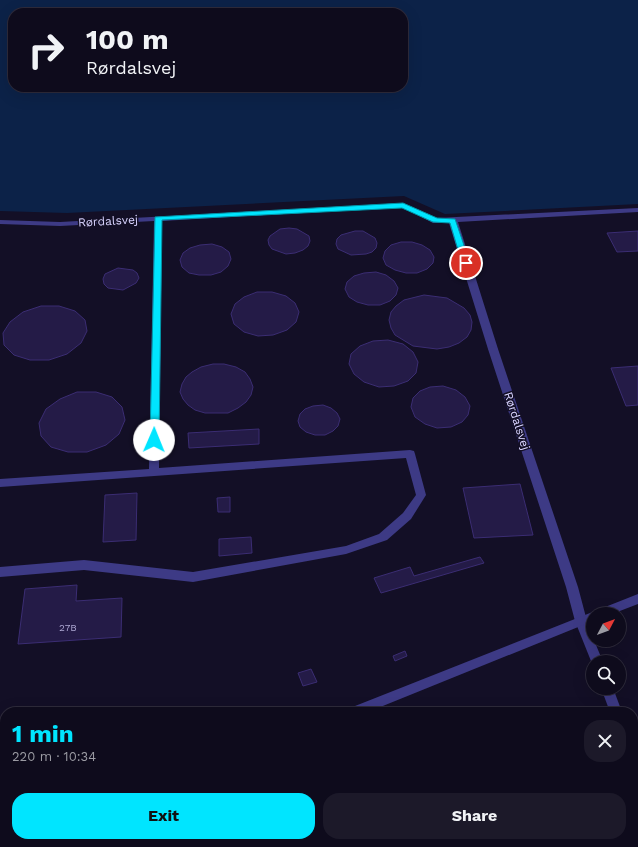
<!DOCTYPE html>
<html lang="en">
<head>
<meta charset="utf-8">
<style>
	body { margin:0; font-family:"Work Sans",sans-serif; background:#1c1929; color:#f1f3f6; height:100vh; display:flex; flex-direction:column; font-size:15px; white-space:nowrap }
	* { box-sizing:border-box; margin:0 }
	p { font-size:13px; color:#9b9ba3 }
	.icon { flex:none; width:22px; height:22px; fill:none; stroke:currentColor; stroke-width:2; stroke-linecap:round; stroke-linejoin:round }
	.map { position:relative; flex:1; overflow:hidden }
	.details { position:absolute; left:0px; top:707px; width:638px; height:140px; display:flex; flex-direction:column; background:#0e0b1c; border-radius:16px 16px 0 0; box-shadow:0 4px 16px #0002,0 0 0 1px #2e2b3b }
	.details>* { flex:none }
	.banner { position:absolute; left:8px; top:8px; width:400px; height:84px; border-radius:16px; box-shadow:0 4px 16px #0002,0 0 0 1px #2e2b3b; background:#0e0b1c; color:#f1f3f6; overflow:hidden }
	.needle { width:26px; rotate:49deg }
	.controls { position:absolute; left:586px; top:607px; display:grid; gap:8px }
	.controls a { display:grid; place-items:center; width:40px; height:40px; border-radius:50%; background:#0e0b1c; box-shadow:0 4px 16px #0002,0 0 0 1px #2e2b3b; font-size:20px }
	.pin { position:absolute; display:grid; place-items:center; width:34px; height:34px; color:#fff; margin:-17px; border:2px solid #fff; border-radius:50%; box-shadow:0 1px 4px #0007 }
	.me { position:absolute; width:44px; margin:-22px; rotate:1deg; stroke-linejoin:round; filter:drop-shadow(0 0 3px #0008) }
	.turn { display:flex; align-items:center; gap:14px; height:84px; padding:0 12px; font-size:18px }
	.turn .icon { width:52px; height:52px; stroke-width:2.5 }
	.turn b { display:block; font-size:28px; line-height:34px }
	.round { display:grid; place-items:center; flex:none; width:42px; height:42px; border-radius:16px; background:#1c1929 }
	.summary { display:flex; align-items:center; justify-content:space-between; height:68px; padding:0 12px }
	h1 { font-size:24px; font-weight:700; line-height:30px; color:#00e5ff }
	.cta { display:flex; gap:8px; margin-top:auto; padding:8px 12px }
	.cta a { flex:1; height:46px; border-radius:16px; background:#00e5ff; color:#111; font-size:16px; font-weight:700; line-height:46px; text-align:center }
	.cta a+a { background:#1c1929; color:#f1f3f6 }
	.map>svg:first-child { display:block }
	.water { fill:#0c2248; fill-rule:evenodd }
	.building { fill:#241b47; stroke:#3b2d73 }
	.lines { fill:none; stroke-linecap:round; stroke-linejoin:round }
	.service { fill:#3d3a85; fill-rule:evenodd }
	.minor { fill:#3d3a85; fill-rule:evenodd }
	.tertiary { fill:#3d3a85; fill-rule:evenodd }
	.route { fill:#00e5ff; stroke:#0095a6 }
	.labels { text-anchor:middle; stroke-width:3; stroke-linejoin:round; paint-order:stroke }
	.number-label { font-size:10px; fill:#aca6d1 }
	.street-label { font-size:12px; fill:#d9d4ff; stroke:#130f26 }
</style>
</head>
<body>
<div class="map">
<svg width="638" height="847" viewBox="0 0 638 847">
	<rect width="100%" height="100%" fill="#130f26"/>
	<!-- water -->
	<path class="water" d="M0 0H638V204L445 214 404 196 67 213 0 211ZM13 13H403V87H13Z"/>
	<!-- building -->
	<path class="building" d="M289 228 297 229 309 236 310 241 308 246 303 250 295 253 286 254 272 249 269 245 268 240 270 236 280 229Z
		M355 231H363L375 238 377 243 376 248 372 252 366 254 351 255 338 249 336 244 337 239 341 235Z
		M638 231V251L617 252 607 233Z
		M401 242H412L422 245 430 250 434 257 433 263 427 269 417 273H406L395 270 386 265 383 258 385 251 391 245Z
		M212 244 222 247 229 252 231 259 228 266 221 272 211 275H199L189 273 182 267 180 260 183 253 190 248 200 245Z
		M118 268 133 270 137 273 139 278 136 283 123 290 108 288 104 284 103 279 105 274Z
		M376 272 386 275 394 281 398 288 396 295 390 301 380 305H368L357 302 349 297 345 289 347 282 354 276 364 273Z
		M257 292H272L286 296 295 303 299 312 296 322 287 330 273 335 258 336 244 332 234 324 231 314 235 304 244 297Z
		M424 295 447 298 464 308 470 315 472 322 471 330 467 337 459 343 449 347 437 349 413 346 395 335 391 328 389 320 391 312 396 306 404 300Z
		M41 306H59L75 311 85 320 87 331 81 343 67 354 49 360H30L14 355 4 345 3 333 10 322 23 312Z
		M388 340 403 344 413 352 418 362 416 373 408 381 394 386 379 387 364 382 354 374 349 364 351 354 360 346 373 341Z
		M213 364H224L236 367 245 372 250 379 253 387 251 395 246 402 238 408 228 413H205L195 410 188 405 183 399 180 392 182 384 186 377 192 372 201 367Z
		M638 366V405L626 406 611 368Z
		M443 386 456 390 465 397 470 406 468 415 462 422 451 427 437 428 425 424 415 417 411 407 413 398 420 391 430 387Z
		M77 392H96L112 397 122 407 125 420 119 434 106 445 87 452H68L51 447 41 436 39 423 46 409 60 399Z
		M323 405 331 408 337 413 340 419 338 426 333 431 325 435H315L306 432 300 427 298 421 300 414 305 409 313 406Z
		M259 429V444L189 448 188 433Z
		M520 484 533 535 474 538 463 488Z
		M137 493 136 540 103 542 105 495Z
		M230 497V512H218L217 498Z
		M251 537 252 553 219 556V539Z
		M480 557 484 563 381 593 374 578 410 567 414 576Z
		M77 585 76 601 122 598 121 637 18 644 25 589Z
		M405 651 407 656 395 661 393 656Z
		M311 669 317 682 303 686 298 673Z"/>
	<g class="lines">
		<!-- service -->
		<path class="service" d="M403 203 437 218 638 208V212L458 222 498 349 493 352 488 349 449 223H433L402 207 162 221 159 468 410 450 414 451 415 454 426 495 411 519 387 540 346 554 193 582 84 570 0 577V567L84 560 193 572 346 546 379 534 403 513 416 495 406 458 0 487V479L149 469 154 221 60 226 0 224V220L60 222Z
			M581 616 585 617 593 640H594L603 662H593V666L575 621 577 617Z
			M601 688H613L622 712H610Z"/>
		<!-- minor -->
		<path class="minor" d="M493 346 498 349 578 587 587 621 585 625 581 626 577 625 575 621 566 587 488 349Z"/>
		<!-- tertiary -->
		<path class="tertiary" d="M638 594V604L612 614H593V621L368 712H348L350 708Z
			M5 808V820L0 821V809Z"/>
	</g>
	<!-- route -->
	<path class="route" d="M403 203 437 218 455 219 470 263 469 265 466 266 462 263 450 223 433 222 402 208 162 220 159 440 154 444 151 443 150 440 155 217Z"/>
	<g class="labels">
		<!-- number labels -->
		<g class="number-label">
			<text x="68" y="631">27B</text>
		</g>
		<!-- street labels -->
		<g class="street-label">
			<text transform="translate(108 221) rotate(-3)" y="4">Rørdalsvej</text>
			<text transform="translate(517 421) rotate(72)" y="4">Rørdalsvej</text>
		</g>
	</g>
</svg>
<div class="controls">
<a><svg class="needle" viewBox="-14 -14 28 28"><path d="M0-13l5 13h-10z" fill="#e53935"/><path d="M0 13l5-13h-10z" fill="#9b9ba3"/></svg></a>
<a><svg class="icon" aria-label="search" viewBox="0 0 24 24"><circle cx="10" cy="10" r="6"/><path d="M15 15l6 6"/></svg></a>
</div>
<div class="pin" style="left:466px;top:263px;background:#d93025"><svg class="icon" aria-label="arrive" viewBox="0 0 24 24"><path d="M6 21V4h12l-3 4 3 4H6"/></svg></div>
<svg class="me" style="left:154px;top:440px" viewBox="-20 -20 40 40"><circle r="19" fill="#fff"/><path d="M0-13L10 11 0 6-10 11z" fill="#00e5ff"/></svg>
<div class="banner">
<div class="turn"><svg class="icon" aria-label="right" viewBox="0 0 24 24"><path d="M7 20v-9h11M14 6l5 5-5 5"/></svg><div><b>100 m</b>Rørdalsvej</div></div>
</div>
<section class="details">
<div class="summary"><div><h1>1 min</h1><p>220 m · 10:34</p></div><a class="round"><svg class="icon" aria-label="close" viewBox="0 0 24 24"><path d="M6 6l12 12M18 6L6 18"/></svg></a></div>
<div class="cta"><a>Exit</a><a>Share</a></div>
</section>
</div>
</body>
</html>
